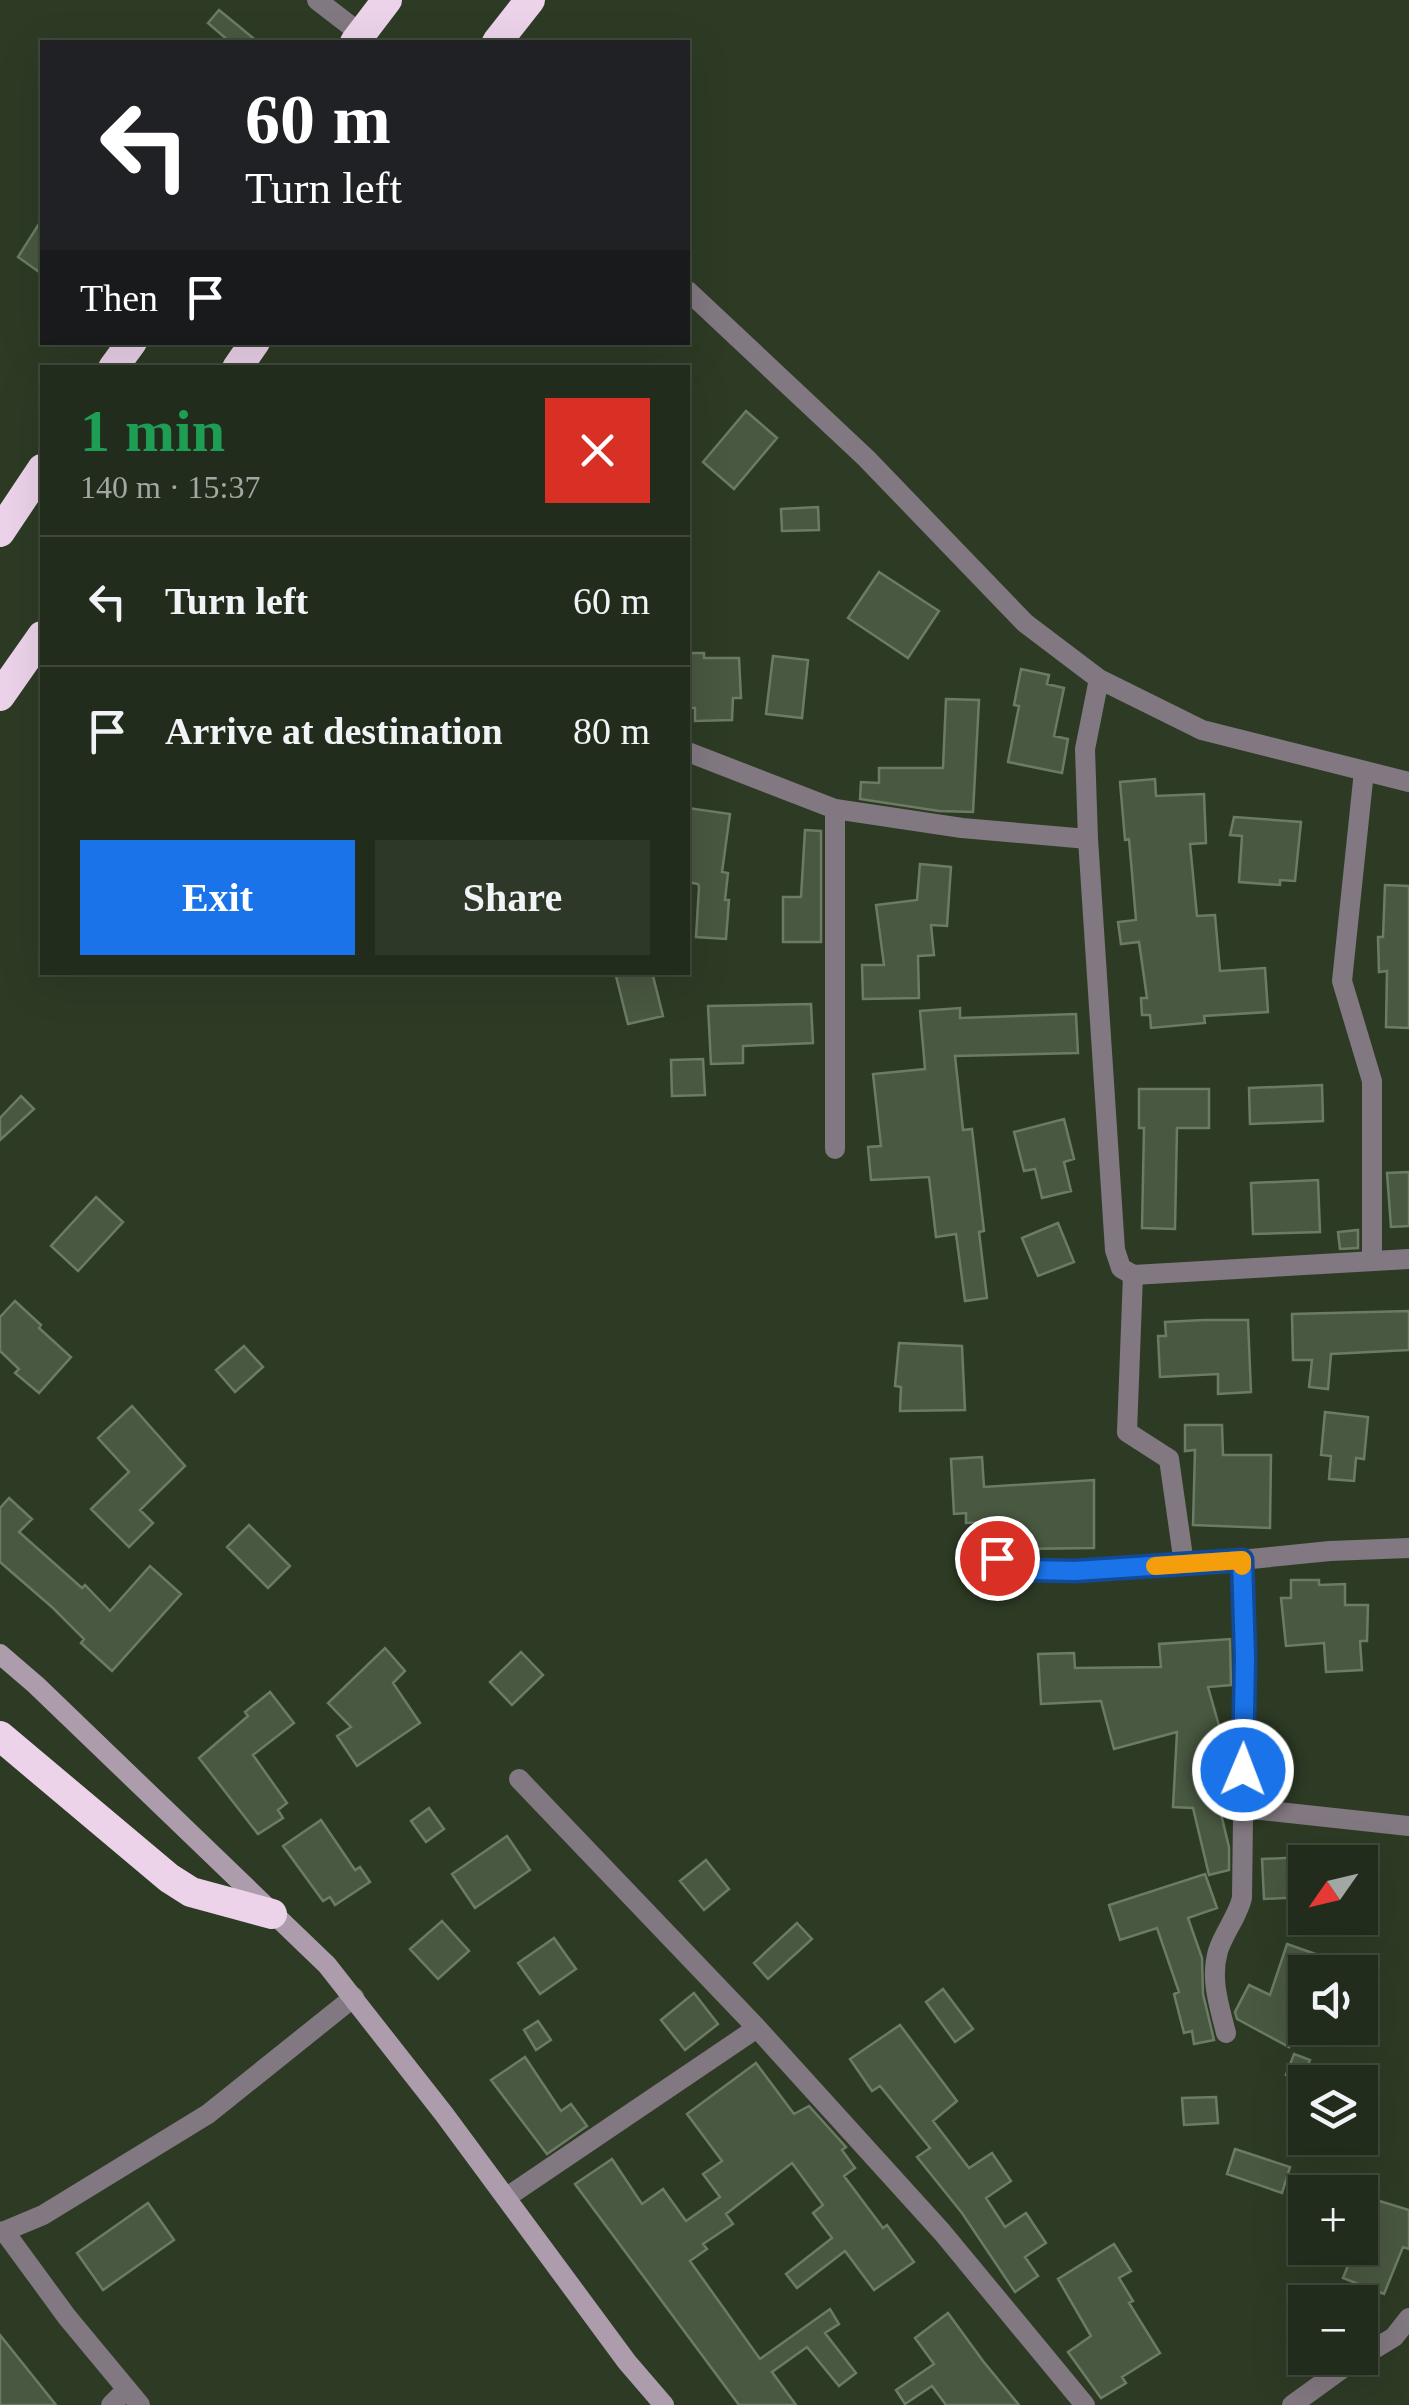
<!DOCTYPE html>
<html lang="en">
<head>
<meta charset="utf-8">
<style>
	body { margin:0; font-family:Georgia,serif; background:#2e3829; color:#f1f3f6; height:100vh; display:flex; flex-direction:column; font-size:38px; white-space:nowrap }
	* { box-sizing:border-box; margin:0 }
	p { font-size:32px; color:#a2a7a3 }
	.icon { flex:none; width:55px; height:55px; fill:none; stroke:currentColor; stroke-width:2; stroke-linecap:round; stroke-linejoin:round }
	.map { position:relative; flex:1; overflow:hidden }
	.drawer { position:absolute; left:40px; top:365px; width:650px; height:610px; display:flex; flex-direction:column; background:#222c1c; border-radius:0px; box-shadow:0 10px 40px #0002,0 0 0 2px #3f483b }
	.drawer>* { flex:none }
	.hud { position:absolute; left:40px; top:40px; width:650px; height:305px; border-radius:0px; box-shadow:0 10px 40px #0002,0 0 0 2px #3f483b; background:#202124; color:#fff; overflow:hidden }
	.needle { width:65px; rotate:236deg }
	.fabs { position:absolute; left:1288px; top:1845px; display:grid; gap:20px }
	.fabs a { display:grid; place-items:center; width:90px; height:90px; border-radius:0px; background:#222c1c; box-shadow:0 10px 40px #0002,0 0 0 2px #3f483b; font-size:50px }
	.pin { position:absolute; display:grid; place-items:center; width:85px; height:85px; color:#fff; margin:-42px; border:5px solid #fff; border-radius:50%; box-shadow:0 2px 10px #0007 }
	.me { position:absolute; width:110px; margin:-55px; rotate:1deg; stroke-linejoin:round; filter:drop-shadow(0 0 8px #0008) }
	.turn { display:flex; align-items:center; gap:35px; height:210px; padding:0 40px; font-size:45px }
	.turn .icon { width:130px; height:130px; stroke-width:2.5 }
	.turn b { display:block; font-size:70px; line-height:85px }
	.then { display:flex; align-items:center; height:95px; padding:0 40px; background:#0003; gap:20px; font-size:38px }
	.round { display:grid; place-items:center; flex:none; width:105px; height:105px; border-radius:0px; background:#2e3829 }
	.summary { display:flex; align-items:center; justify-content:space-between; height:170px; padding:0 40px }
	h1 { font-size:60px; font-weight:800; line-height:75px; color:#1e9e55 }
	.button { display:flex; gap:20px; margin-top:auto; padding:20px 40px }
	.button a { flex:1; height:115px; border-radius:0px; background:#1a73e8; color:#fff; font-size:40px; font-weight:800; line-height:115px; text-align:center }
	.button a+a { background:#2e3829; color:#f1f3f6 }
	ul { padding:0; list-style:none }
	li { display:flex; align-items:center; gap:30px; height:130px; padding:0 40px; border-top:2px solid #3f483b }
	li div { flex:1 }
	li b { display:block; font-size:38px }
	li em { font-style:normal }
	.map>svg:first-child { display:block }
	.building { fill:#495841; stroke:#6c7c64; stroke-width:2.5 }
	.lines { fill:none; stroke-linecap:round; stroke-linejoin:round }
	.street { stroke:#827881; stroke-width:20 }
	.secondary { stroke:#ad9dac; stroke-width:20 }
	.highway { stroke:#ecd3ea; stroke-width:30 }
	.route-casing { stroke:#114b97; stroke-width:25 }
	.route { stroke:#1a73e8; stroke-width:18 }
	.slow { stroke:#f59e0b; stroke-width:18 }
</style>
</head>
<body>
<div class="map">
<svg width="1409" height="2405" viewBox="0 0 1409 2405">
	<rect width="100%" height="100%" fill="#2d3b25"/>
	<!-- building -->
	<path class="building" d="M219 10 258 42H230L208 23Z
		M42 219V274L18 257Z
		M746 411 777 438 734 489 703 462Z
		M818 507 819 530 782 531 781 509Z
		M879 572 939 611 908 658 848 618Z
		M688 653H704V658H739L741 698H733L732 720 695 721V708H688Z
		M773 656 808 660 802 718 766 714Z
		M1021 669 1049 675 1047 684 1064 688 1054 736 1068 739 1062 773 1008 762 1019 706 1014 705Z
		M946 699 979 700 973 812 939 811 860 799 861 782 879 783V768H943Z
		M1155 779 1156 796 1204 794 1206 843 1190 844 1197 916 1215 915 1220 971 1265 968 1268 1012 1204 1016 1205 1023 1151 1028 1150 1015H1142L1141 998H1147L1139 942 1121 944 1118 922 1136 920 1129 839 1125 840 1120 782Z
		M688 808 730 814 722 872 728 873 725 900H729L726 939 696 937 699 887 698 884 688 882Z
		M1234 817 1301 822 1295 881 1280 880V885L1239 882 1242 836 1230 835Z
		M805 830 821 831V942H783V897H801Z
		M920 864 951 867 947 926 931 925 934 955 918 956 919 998 863 999 862 965H884L876 905 917 900Z
		M1385 885 1409 886V1028L1386 1027 1387 971 1379 972 1378 937H1383Z
		M615 972H652L663 1016 628 1024Z
		M811 1004 813 1043 743 1046V1063L711 1064 708 1006Z
		M960 1008V1018L1076 1014 1078 1053 955 1056 963 1130 972 1129 984 1231 979 1232 987 1298 965 1301 956 1234 936 1237 929 1177 871 1180 868 1147 881 1146 873 1074 925 1069 920 1011Z
		M703 1059 705 1095 672 1096 671 1060Z
		M1322 1085 1323 1121 1250 1124 1249 1088Z
		M1139 1089H1209V1128H1177L1175 1229 1142 1228 1144 1128H1139Z
		M21 1096 34 1109 0 1140V1118Z
		M1064 1119 1074 1159 1064 1162 1071 1191 1042 1198 1035 1169 1024 1171 1014 1132Z
		M1409 1172V1226L1391 1227 1387 1173Z
		M1318 1180 1320 1232 1253 1234 1251 1183Z
		M96 1197 123 1222 78 1271 51 1246Z
		M1058 1223 1074 1262 1038 1276 1022 1238Z
		M1358 1230V1248L1340 1249 1338 1232Z
		M15 1301 41 1325 39 1328 71 1357 39 1393 15 1373 19 1369 0 1351V1317Z
		M1409 1311V1350L1331 1354 1328 1389 1309 1387 1312 1360H1293L1292 1314Z
		M1204 1320H1248L1251 1392 1218 1394V1374L1160 1377 1158 1336H1166L1165 1322Z
		M899 1343 962 1346 965 1410 900 1411 901 1387 895 1386Z
		M244 1346 263 1367 235 1392 216 1370Z
		M132 1406 185 1466 140 1510 153 1523 129 1547 91 1509 129 1472 98 1438Z
		M1325 1412 1368 1417 1364 1459 1356 1458 1354 1481 1329 1479 1331 1456 1321 1455Z
		M1185 1425H1222L1223 1455H1271L1270 1528 1193 1525 1195 1450 1185 1451Z
		M982 1457 984 1487 1094 1480V1548L1013 1549 1010 1521 966 1523V1513L954 1514 951 1459Z
		M9 1498 32 1519 19 1532 82 1588 85 1585 110 1611 150 1566 181 1594 112 1671 81 1643 84 1639 53 1608 0 1562V1508Z
		M249 1525 290 1566 268 1588 227 1547Z
		M1291 1580H1319V1585L1345 1584V1605H1368L1367 1641H1360L1362 1670 1326 1672 1324 1643 1286 1646 1281 1598H1291Z
		M1230 1639 1231 1685 1208 1687 1222 1736H1225L1221 1814 1229 1847V1870L1209 1875 1193 1808 1173 1807 1177 1732 1114 1749 1101 1701 1041 1704 1038 1654 1074 1653 1075 1668 1161 1667 1159 1644Z
		M385 1648 405 1671 393 1683 420 1723 357 1766 337 1736 351 1727 328 1703Z
		M521 1652 543 1675 512 1705 490 1682Z
		M270 1692 294 1723 253 1755 287 1803 278 1810 283 1818 258 1834 199 1758 248 1716 245 1712Z
		M429 1808 444 1829 426 1842 411 1821Z
		M321 1820 355 1870 360 1867 370 1882 335 1905 330 1897 323 1901 283 1846Z
		M507 1836 530 1870 475 1908 452 1874Z
		M1305 1857V1897L1264 1899 1262 1859Z
		M706 1860 729 1889 704 1910 680 1881Z
		M1205 1874 1217 1908 1188 1918 1202 1958 1203 1994 1214 2040 1194 2044 1192 2031 1184 2033 1174 1994 1179 1992 1157 1928 1120 1940 1109 1905Z
		M442 1921 469 1951 438 1979 410 1949Z
		M797 1923 812 1939 768 1979 754 1963Z
		M554 1938 576 1969 540 1994 518 1963Z
		M1287 1944 1361 1970 1305 1972V2017L1289 2047 1237 2019 1235 2012 1249 1985 1270 1995Z
		M943 1989 973 2029 955 2042 926 2002Z
		M694 1993 718 2024 685 2050 661 2020Z
		M538 2021 551 2040 536 2050 524 2030Z
		M900 2025 957 2101 933 2121 969 2168 992 2153 1011 2181 986 2198 1005 2227 1026 2213 1046 2243 1025 2257 1038 2276 1015 2292 962 2213 917 2157 930 2148 880 2086 872 2091 850 2059Z
		M1294 2054 1310 2060 1302 2081 1286 2075Z
		M525 2057 561 2111 571 2104 587 2126 547 2154 491 2080Z
		M756 2063 794 2114 809 2106 846 2147 842 2150 855 2168 844 2176 883 2228 887 2225 914 2262 874 2290 845 2251 797 2288 786 2274 832 2238 813 2213 823 2205 792 2163 726 2214 733 2224 703 2244 707 2249 690 2261 760 2359 830 2309 839 2324 825 2333 856 2373 839 2386 807 2347 772 2372 796 2405H739L575 2184 612 2159 642 2204 663 2189 686 2221 720 2197 703 2174 722 2161 687 2114Z
		M1216 2097 1218 2123 1184 2125 1182 2098Z
		M1235 2149 1290 2167 1282 2193 1227 2174Z
		M1360 2195 1409 2210V2249L1403 2247 1384 2294 1343 2278 1355 2248H1360Z
		M148 2203 174 2240 103 2290 77 2253Z
		M1114 2244 1131 2271 1119 2278 1133 2301 1129 2303 1160 2353 1122 2377 1126 2383 1101 2398 1068 2352 1091 2336 1058 2279Z
		M948 2313 983 2361 1019 2405H946L932 2386 905 2404 896 2390 934 2364 915 2338Z
		M0 2335 56 2405H0Z"/>
	<g class="lines">
		<!-- street -->
		<path class="street" d="M317 0 361 34
			M688 291 866 458 1025 623 1099 679 1202 730 1409 782
			M1099 679 1085 749 1088 839 1115 1250 1121 1268 1133 1275 1409 1259
			M688 752 835 809 962 828 1088 839
			M1364 771 1342 981 1372 1081V1260
			M835 1149V809
			M1133 1275 1127 1432 1169 1459 1184 1564
			M997 1558 1032 1570 1075 1571 1241 1560 1330 1551 1409 1548
			M519 1779 757 2028 942 2232 1085 2405
			M1242 1808 1409 1826
			M1226 2033C1219 2005 1210 1979 1218 1951 1224 1932 1237 1918 1242 1898L1245 1657 1241 1560
			M507 2197 757 2028
			M4 2231 67 2317 140 2405
			M0 2233 43 2215 208 2114 354 1997
			M111 2405 127 2389
			M1292 2405 1346 2366 1394 2337 1409 2318"/>
		<!-- secondary -->
		<path class="secondary" d="M0 1654 36 1685 327 1965 444 2114 627 2362 664 2405"/>
		<!-- highway -->
		<path class="highway" d="M355 42 387 0
			M497 42 530 0
			M113 368 132 342
			M237 368 255 342
			M0 532 42 469
			M0 696 42 636
			M0 1736 169 1878 191 1892 272 1914"/>
	</g>
	<g class="lines">
		<!-- route casing -->
		<g class="route-casing">
			<path id="route" d="M997 1558 1032 1570 1075 1571 1242 1560 1245 1657 1243 1770"/>
		</g>
		<!-- route -->
		<use href="#route" class="route"/>
		<!-- slow -->
		<path class="slow" d="M1155 1566 1242 1560V1566"/>
	</g>
</svg>
<div class="fabs">
<a><svg class="needle" viewBox="-14 -14 28 28"><path d="M0-13l5 13h-10z" fill="#e53935"/><path d="M0 13l5-13h-10z" fill="#a2a7a3"/></svg></a>
<a><svg class="icon" aria-label="sound" viewBox="0 0 24 24"><path d="M4 9h4l5-4v14l-5-4H4zM17 9q2 3 0 6"/></svg></a>
<a><svg class="icon" aria-label="layers" viewBox="0 0 24 24"><path d="M12 4l9 5-9 5-9-5zM3 14l9 5 9-5"/></svg></a>
<a>+</a>
<a>−</a>
</div>
<div class="pin" style="left:997px;top:1558px;background:#d93025"><svg class="icon" aria-label="arrive" viewBox="0 0 24 24"><path d="M6 21V4h12l-3 4 3 4H6"/></svg></div>
<svg class="me" style="left:1243px;top:1770px" viewBox="-20 -20 40 40"><circle r="17" fill="#1a73e8" stroke="#fff" stroke-width="3"/><path d="M0-11L8 9 0 5-8 9z" fill="#fff"/></svg>
<div class="hud">
<div class="turn"><svg class="icon" aria-label="left" viewBox="0 0 24 24"><path d="M17 20v-9H6M10 6l-5 5 5 5"/></svg><div><b>60 m</b>Turn left</div></div>
<div class="then">Then<svg class="icon" aria-label="arrive" viewBox="0 0 24 24"><path d="M6 21V4h12l-3 4 3 4H6"/></svg></div>
</div>
<section class="drawer">
<div class="summary"><div><h1>1 min</h1><p>140 m · 15:37</p></div><a class="round" style="background:#d93025;color:#fff"><svg class="icon" aria-label="close" viewBox="0 0 24 24"><path d="M6 6l12 12M18 6L6 18"/></svg></a></div>
<ul>
<li><svg class="icon" aria-label="left" viewBox="0 0 24 24"><path d="M17 20v-9H6M10 6l-5 5 5 5"/></svg><div><b>Turn left</b></div><em>60 m</em></li>
<li><svg class="icon" aria-label="arrive" viewBox="0 0 24 24"><path d="M6 21V4h12l-3 4 3 4H6"/></svg><div><b>Arrive at destination</b></div><em>80 m</em></li>
</ul>
<div class="button"><a>Exit</a><a>Share</a></div>
</section>
</div>
</body>
</html>
